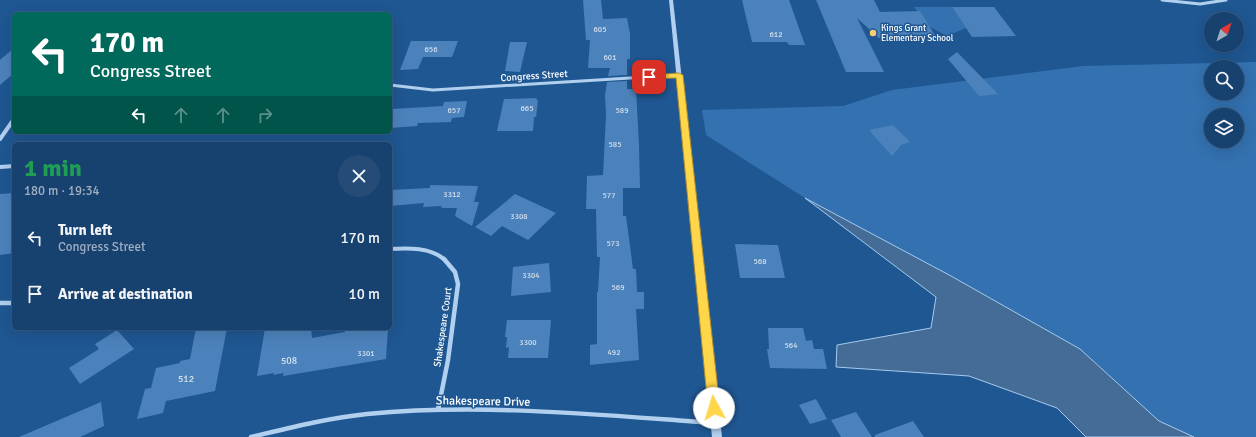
<!DOCTYPE html>
<html lang="en">
<head>
<meta charset="utf-8">
<style>
	body { margin:0; font-family:Signika,sans-serif; background:#244c76; color:#f1f3f6; height:100vh; display:flex; flex-direction:column; font-size:15px; white-space:nowrap }
	* { box-sizing:border-box; margin:0 }
	p { font-size:13px; color:#9eafc2 }
	.icon { flex:none; width:22px; height:22px; fill:none; stroke:currentColor; stroke-width:2; stroke-linecap:round; stroke-linejoin:round }
	.map { position:relative; flex:1; overflow:hidden }
	.drawer { position:absolute; left:12px; top:142px; width:380px; height:188px; display:flex; flex-direction:column; background:#17416e; border-radius:6px; box-shadow:0 4px 16px #0002,0 0 0 1px #365a81 }
	.drawer>* { flex:none }
	.banner { position:absolute; left:12px; top:12px; width:380px; height:122px; border-radius:6px; box-shadow:0 4px 16px #0002,0 0 0 1px #365a81; background:#00695c; color:#fff; overflow:hidden }
	.needle { width:26px; rotate:39deg }
	.fabs { position:absolute; left:1204px; top:12px; display:grid; gap:8px }
	.fabs a { display:grid; place-items:center; width:40px; height:40px; border-radius:50%; background:#17416e; box-shadow:0 4px 16px #0002,0 0 0 1px #365a81; font-size:20px }
	.pin { position:absolute; display:grid; place-items:center; width:34px; height:34px; color:#fff; margin:-17px; border-radius:8px; box-shadow:0 2px 6px #0006 }
	.me { position:absolute; width:44px; margin:-22px; rotate:354deg; stroke-linejoin:round; filter:drop-shadow(0 0 3px #0008) }
	.turn { display:flex; align-items:center; gap:14px; height:84px; padding:0 12px; font-size:18px }
	.turn .icon { width:52px; height:52px; stroke-width:2.5 }
	.turn b { display:block; font-size:28px; line-height:34px }
	.lanes { display:flex; align-items:center; height:38px; padding:0 12px; background:#0003; justify-content:center; gap:20px; direction:ltr }
	.lanes .off { opacity:.35 }
	.round { display:grid; place-items:center; flex:none; width:42px; height:42px; border-radius:21px; background:#244c76 }
	.head { display:flex; align-items:center; justify-content:space-between; height:68px; padding:0 12px }
	h1 { font-size:24px; font-weight:700; line-height:30px; color:#1e9e55 }
	ul { padding:0; list-style:none }
	li { display:flex; align-items:center; gap:12px; height:56px; padding:0 12px }
	li div { flex:1 }
	li b { display:block; font-size:15px }
	li em { font-style:normal }
	.map>svg:first-child { display:block }
	.green { fill:#3371b0; fill-rule:evenodd }
	.water { fill:#456c96; stroke:#a5cbef }
	.building { fill:#4c82bb }
	.lines { fill:none; stroke-linecap:round; stroke-linejoin:round }
	.minor-far2 { stroke:#b1cfee; stroke-width:3 }
	.minor-far1 { stroke:#b1cfee; stroke-width:4 }
	.minor { stroke:#b1cfee; stroke-width:4.5 }
	.tertiary { fill:#b1cfee; fill-rule:evenodd }
	.route { fill:#ffd54a; stroke:#a68a30 }
	.poi-dot { fill:#fbcd71; stroke:#1f5792; stroke-width:1.5 }
	.labels { text-anchor:middle; stroke-width:3; stroke-linejoin:round; paint-order:stroke }
	.number-label { font-size:8px; fill:#d2e0ee }
	.far-poi-label { font-size:9px; fill:#fff; stroke:#1f5792; text-anchor:start }
	.street-label { font-size:10px; fill:#fff; stroke:#1f5792 }
	.near-number-label { font-size:10px; fill:#d2e0ee }
	.near-street-label { font-size:12px; fill:#fff; stroke:#1f5792 }
</style>
</head>
<body>
<div class="map">
<svg width="1256" height="437" viewBox="0 0 1256 437">
	<rect width="100%" height="100%" fill="#1f5792"/>
	<!-- green -->
	<path class="green" d="M914 7H952L966 28 947 36 930 27Z
		M1256 62V437H1194L1159 421 1080 349 951 276 805 198 706 135 702 110 843 106 892 90 1083 66ZM1211 67H1237V93H1211ZM1211 115H1237V141H1211Z"/>
	<!-- water -->
	<path class="water" d="M805 198 951 276 1080 349 1159 421 1194 437H1086L1057 408 969 376 836 367 837 345 931 328 936 297Z"/>
	<!-- building -->
	<path class="building" d="M583 0H601L603 19 627 18 630 34V59H627V75L608 76 610 68H588L590 40H586Z
		M742 0H789L805 45H789L787 42H752Z
		M816 0H874L880 12 920 11 936 37 879 38 857 18 884 72H846Z
		M952 7H994L1016 36 972 37Z
		M411 41H458L452 57H423L418 69 400 70Z
		M510 42H527L520 72 505 71Z
		M14 48V73L0 85V60Z
		M957 52 998 94 979 96 948 59Z
		M627 81V89H636L639 145 640 188H623V216H626L633 269H636L637 292H644V309H636L639 360 590 365V345L597 344V292H598L600 257H597L596 209H586L587 176 603 175 606 115 605 95 607 82Z
		M537 98 536 100H538L536 117H534L533 131H497L504 99Z
		M467 101 464 117 452 118 451 122 418 123 417 126 390 128V117L392 109 443 106 444 102Z
		M893 125 910 142 901 145 892 156 869 130Z
		M430 185 478 186 474 202H479L472 226 455 216 457 208H441L442 206 423 207 424 203 390 206V190L430 188Z
		M14 193V253L0 255V194Z
		M515 194 556 213 528 240 502 226 491 236 475 227Z
		M735 244 778 245 785 278H740Z
		M549 263 551 292 511 296 513 267Z
		M507 320H551L548 358H508L509 347 506 348 507 337H505Z
		M196 328H227L215 391 166 401 163 413 137 419 145 389 151 388 156 368 180 363V361L190 359Z
		M265 328H311L312 338 345 332V328H388L386 359 283 376 284 373 273 375 274 373 257 376Z
		M768 328H803L806 341 812 340 814 349H823L827 369 770 368 767 349H769Z
		M117 330 134 349 80 384 69 368 99 349 95 344Z
		M816 399 827 419 810 424 799 405Z
		M101 402 104 426 80 437H19Z
		M856 412 872 437H841L831 420Z
		M913 421 924 437H875V435Z"/>
	<g class="lines">
		<!-- minor-far2 -->
		<path class="minor-far2" d="M1162 0 1200 4 1226 0
			M390 85 433 90 679 75"/>
		<!-- minor-far1 -->
		<path class="minor-far1" d="M0 139 14 119
			M0 167 14 166
			M390 249C408 248 431 247 445 260"/>
		<!-- minor -->
		<path class="minor" d="M0 303H14
			M438 410 448 360 458 284 455 272 444 259
			M251 437C289 428 328 418 367 414 483 403 599 415 715 423"/>
		<!-- tertiary -->
		<path class="tertiary" d="M669 0H673L722 437H712Z"/>
	</g>
	<!-- route -->
	<path class="route" d="M679 73 683 75 720 408 718 411 714 413 710 411 708 408 676 78 649 79 645 77 649 75Z"/>
	<!-- markers -->
	<circle class="poi-dot" cx="873" cy="33" r="4"/>
	<g class="labels">
		<!-- number labels -->
		<g class="number-label">
			<text x="600" y="32">605</text>
			<text x="776" y="37">612</text>
			<text x="431" y="52">656</text>
			<text x="610" y="60">601</text>
			<text x="527" y="111">665</text>
			<text x="454" y="113">657</text>
			<text x="622" y="113">589</text>
			<text x="615" y="147">585</text>
			<text x="452" y="197">3312</text>
			<text x="609" y="198">577</text>
			<text x="519" y="219">3308</text>
			<text x="613" y="246">573</text>
			<text x="760" y="264">568</text>
			<text x="531" y="278">3304</text>
			<text x="618" y="290">569</text>
			<text x="528" y="345">3300</text>
			<text x="791" y="348">564</text>
			<text x="614" y="355">492</text>
			<text x="366" y="356">3301</text>
		</g>
		<!-- far-poi labels -->
		<g class="far-poi-label">
			<text x="881" y="31">Kings Grant<tspan x="881" dy="10">Elementary School</tspan></text>
		</g>
		<!-- street labels -->
		<g class="street-label">
			<text transform="translate(534 75) rotate(-4)" y="4">Congress Street</text>
			<text transform="translate(442 327) rotate(-82)" y="4">Shakespeare Court</text>
		</g>
		<!-- near-number labels -->
		<g class="near-number-label">
			<text x="289" y="364">508</text>
			<text x="186" y="382">512</text>
		</g>
		<!-- near-street labels -->
		<g class="near-street-label">
			<text transform="translate(483 401) rotate(1)" y="4">Shakespeare Drive</text>
		</g>
	</g>
</svg>
<div class="fabs">
<a><svg class="needle" viewBox="-14 -14 28 28"><path d="M0-13l5 13h-10z" fill="#e53935"/><path d="M0 13l5-13h-10z" fill="#9eafc2"/></svg></a>
<a><svg class="icon" aria-label="search" viewBox="0 0 24 24"><circle cx="10" cy="10" r="6"/><path d="M15 15l6 6"/></svg></a>
<a><svg class="icon" aria-label="layers" viewBox="0 0 24 24"><path d="M12 4l9 5-9 5-9-5zM3 14l9 5 9-5"/></svg></a>
</div>
<div class="pin" style="left:649px;top:77px;background:#d93025"><svg class="icon" aria-label="arrive" viewBox="0 0 24 24"><path d="M6 21V4h12l-3 4 3 4H6"/></svg></div>
<svg class="me" style="left:714px;top:408px" viewBox="-20 -20 40 40"><circle r="19" fill="#fff"/><path d="M0-13L10 11 0 6-10 11z" fill="#ffd54a"/></svg>
<div class="banner">
<div class="turn"><svg class="icon" aria-label="left" viewBox="0 0 24 24"><path d="M17 20v-9H6M10 6l-5 5 5 5"/></svg><div><b>170 m</b>Congress Street</div></div>
<div class="lanes"><svg class="icon" aria-label="left" viewBox="0 0 24 24"><path d="M17 20v-9H6M10 6l-5 5 5 5"/></svg><svg class="icon off" aria-label="ahead" viewBox="0 0 24 24"><path d="M12 20V5M6 11l6-6 6 6"/></svg><svg class="icon off" aria-label="ahead" viewBox="0 0 24 24"><path d="M12 20V5M6 11l6-6 6 6"/></svg><svg class="icon off" aria-label="right" viewBox="0 0 24 24"><path d="M7 20v-9h11M14 6l5 5-5 5"/></svg></div>
</div>
<section class="drawer">
<div class="head"><div><h1>1 min</h1><p>180 m · 19:34</p></div><a class="round"><svg class="icon" aria-label="close" viewBox="0 0 24 24"><path d="M6 6l12 12M18 6L6 18"/></svg></a></div>
<ul>
<li><svg class="icon" aria-label="left" viewBox="0 0 24 24"><path d="M17 20v-9H6M10 6l-5 5 5 5"/></svg><div><b>Turn left</b><p>Congress Street</p></div><em>170 m</em></li>
<li><svg class="icon" aria-label="arrive" viewBox="0 0 24 24"><path d="M6 21V4h12l-3 4 3 4H6"/></svg><div><b>Arrive at destination</b></div><em>10 m</em></li>
</ul>
</section>
</div>
</body>
</html>
